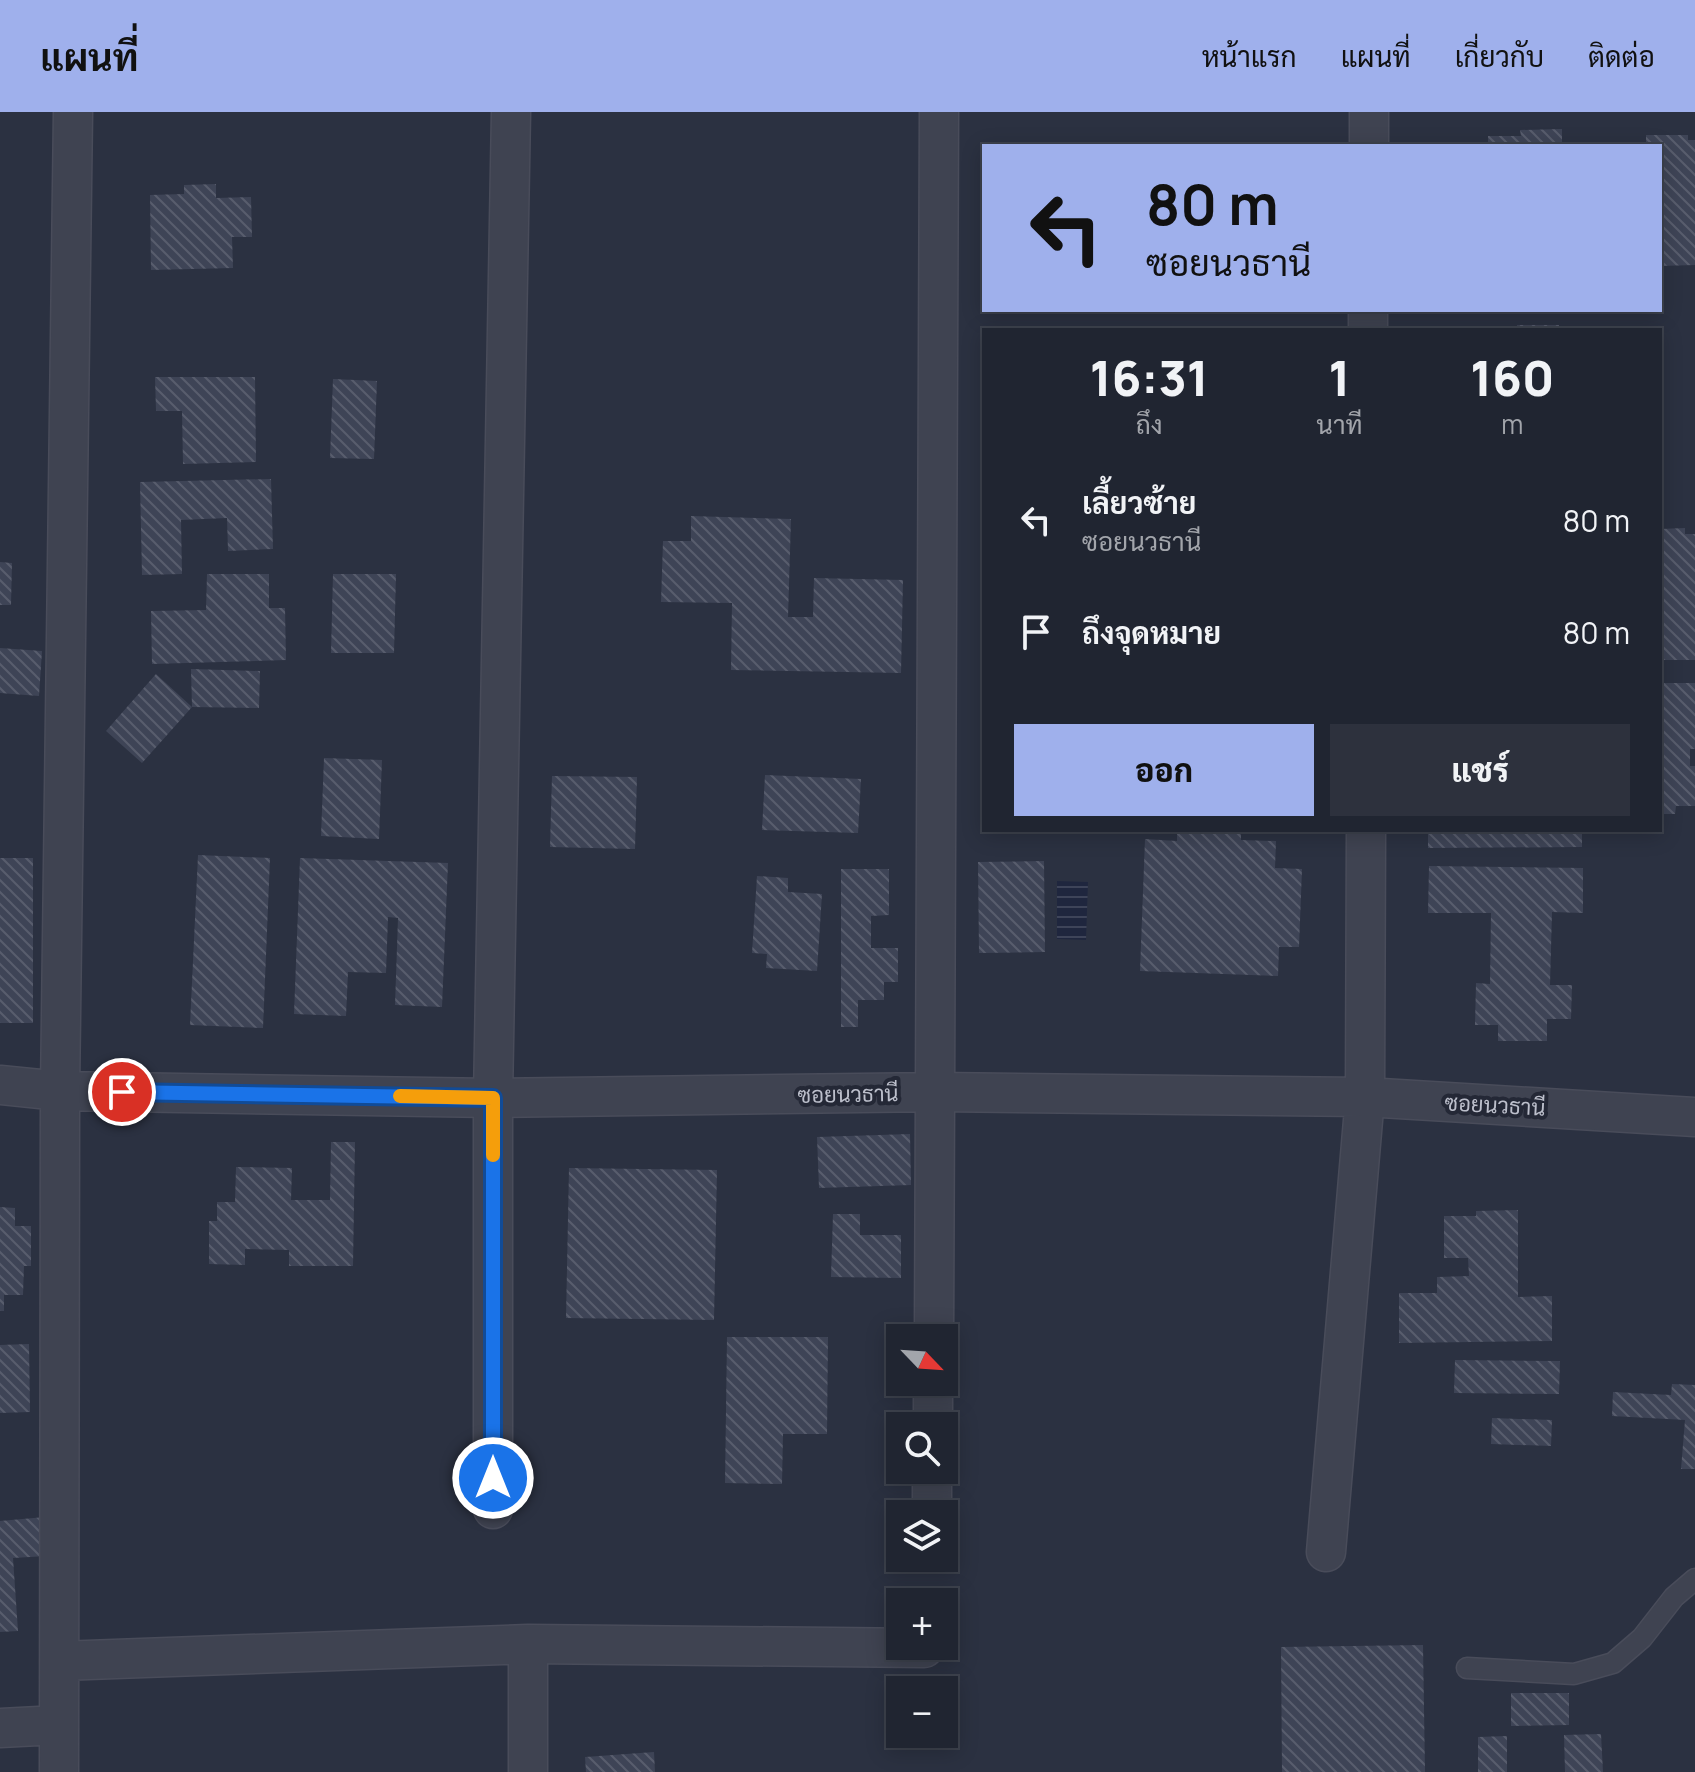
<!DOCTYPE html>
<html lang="th">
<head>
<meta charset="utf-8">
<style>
	body { margin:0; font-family:Manrope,Sarabun,sans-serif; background:#2d313d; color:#f1f3f6; height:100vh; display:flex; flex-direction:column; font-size:30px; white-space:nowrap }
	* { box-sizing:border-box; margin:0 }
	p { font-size:26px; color:#a2a5ab }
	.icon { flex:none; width:44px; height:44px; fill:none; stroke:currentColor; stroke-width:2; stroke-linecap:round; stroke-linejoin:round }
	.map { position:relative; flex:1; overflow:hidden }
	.details { position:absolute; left:982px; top:216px; width:680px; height:504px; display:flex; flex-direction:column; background:#202531; border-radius:0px; box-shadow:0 4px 20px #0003,0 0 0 2px #3d424d }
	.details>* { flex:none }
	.top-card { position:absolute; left:982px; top:32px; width:680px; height:168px; border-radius:0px; box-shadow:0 4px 20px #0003,0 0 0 2px #3d424d; background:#9fb0ec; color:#111; overflow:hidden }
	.needle { width:52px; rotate:115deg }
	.fabs { position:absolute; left:886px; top:1212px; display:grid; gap:16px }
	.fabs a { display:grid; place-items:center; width:72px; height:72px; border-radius:0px; background:#202531; box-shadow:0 4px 20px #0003,0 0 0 2px #3d424d; font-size:40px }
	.pin { position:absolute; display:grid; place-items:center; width:68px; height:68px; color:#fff; margin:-34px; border:4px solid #fff; border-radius:50%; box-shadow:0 2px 8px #0007 }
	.me { position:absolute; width:88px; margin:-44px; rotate:0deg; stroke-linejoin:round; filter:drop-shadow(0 0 6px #0008) }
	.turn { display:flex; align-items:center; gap:28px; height:168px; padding:0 32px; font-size:36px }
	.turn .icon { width:104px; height:104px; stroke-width:2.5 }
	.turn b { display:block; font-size:56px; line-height:68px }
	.eta { display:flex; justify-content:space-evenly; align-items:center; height:136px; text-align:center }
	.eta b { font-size:48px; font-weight:800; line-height:56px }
	.action { display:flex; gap:16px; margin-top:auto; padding:16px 32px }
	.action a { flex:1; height:92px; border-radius:0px; background:#9fb0ec; color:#111; font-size:32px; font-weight:800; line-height:92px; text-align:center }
	.action a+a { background:#2d313d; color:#f1f3f6 }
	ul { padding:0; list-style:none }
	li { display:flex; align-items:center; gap:24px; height:112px; padding:0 32px }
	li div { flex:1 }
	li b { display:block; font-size:30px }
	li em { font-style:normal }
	header { display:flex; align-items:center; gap:48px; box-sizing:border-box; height:112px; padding:0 40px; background:#9fb0ec; color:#111 }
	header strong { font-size:38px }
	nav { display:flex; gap:44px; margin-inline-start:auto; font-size:28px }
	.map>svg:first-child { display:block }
	.water { fill:url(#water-rules) }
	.building { fill:url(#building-back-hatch) }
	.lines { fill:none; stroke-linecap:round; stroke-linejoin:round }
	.lane-casing { stroke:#494c5a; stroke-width:23 }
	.street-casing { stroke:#494c5a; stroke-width:41 }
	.lane { stroke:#3f4351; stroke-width:20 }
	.street { stroke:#3f4351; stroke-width:38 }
	.route-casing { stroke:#114b97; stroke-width:20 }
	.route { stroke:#1a73e8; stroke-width:14 }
	.slow { stroke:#f59e0b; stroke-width:14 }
	.labels { text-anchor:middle; stroke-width:8; stroke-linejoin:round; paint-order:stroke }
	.street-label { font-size:22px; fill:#bcbfcb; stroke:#242836 }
</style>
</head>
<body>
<header>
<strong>แผนที่</strong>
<nav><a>หน้าแรก</a><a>แผนที่</a><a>เกี่ยวกับ</a><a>ติดต่อ</a></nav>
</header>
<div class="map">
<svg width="1695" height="1660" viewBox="0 0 1695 1660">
	<defs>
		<pattern id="water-rules" width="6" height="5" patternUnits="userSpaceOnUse" patternTransform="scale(2)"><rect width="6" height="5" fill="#1f263e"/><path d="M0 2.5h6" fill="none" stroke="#3e4459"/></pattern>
		<pattern id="building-back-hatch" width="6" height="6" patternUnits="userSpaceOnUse" patternTransform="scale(2)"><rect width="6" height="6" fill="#3e4456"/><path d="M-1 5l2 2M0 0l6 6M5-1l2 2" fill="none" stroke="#585d6d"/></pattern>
	</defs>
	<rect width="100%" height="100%" fill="#2b3141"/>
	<!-- water -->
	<path class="water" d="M1057 769 1088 770 1086 828 1057 827Z"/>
	<!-- building -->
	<path class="building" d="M1562 17V34H1488V24H1521L1520 18Z
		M1646 23H1688V28H1695V153L1660 154V34H1646Z
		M216 72V86L251 85 252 125H232L233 156 151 158 150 83 184 82V73Z
		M1517 213H1559V218H1517Z
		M155 265H255L256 350 183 352 182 299H156Z
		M333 267 377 269 374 347 330 346Z
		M271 367 273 437 228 439 227 406 181 408 182 462 142 463 140 370Z
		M691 404 791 407 788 505H813L814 466 903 468 901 561 731 558 732 491 661 490 663 429H691Z
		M1685 416V422H1695V548H1660V417Z
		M0 450 12 451 11 493H0Z
		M207 462H269V496H285L286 548 152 552 151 499 206 498Z
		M333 462H396L394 541H331Z
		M0 536 42 539 39 584 0 581Z
		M191 557 260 559 259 596 192 595 142 651 106 619 156 562 192 595Z
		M1660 571H1695V637H1690V654H1695V694H1676L1675 702H1660Z
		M324 646 382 648 379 727 321 724Z
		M765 663 861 667 858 721 762 718Z
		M552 664 637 665 635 737 550 735Z
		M1177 718H1241V728L1276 729 1275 756 1302 757 1299 835H1279L1278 864 1140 859 1145 727 1177 729Z
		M1428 718H1582V735L1428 736Z
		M198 743 270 746 263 916 190 913Z
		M0 746H33V911H0Z
		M300 746 448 751 442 895 395 893 398 806 388 805 386 861 348 860 346 904 294 902Z
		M1044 749 1045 840 979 841 978 750Z
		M1429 754 1583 756V801L1552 800 1550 873H1572L1571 907H1547V929H1498V913H1475L1476 871 1490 872 1491 801H1428Z
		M841 757H889V803L871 804V836H898V870H884V888H858V915H841Z
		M757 764 788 766V780L822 782 817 859 766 856 767 842 752 841Z
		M910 1022 911 1073 819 1076 817 1025Z
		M331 1030H355L353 1154H289V1138L245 1137V1153L209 1152V1109H217V1090H235L236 1055 292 1056 291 1088H330Z
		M569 1056 717 1058 714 1208 566 1206Z
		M0 1095 15 1096V1114H31V1154H24L23 1183H4V1199H0Z
		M1518 1098V1185L1552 1184V1229L1399 1231V1181H1437V1165L1469 1164 1468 1146H1444V1104H1476V1099Z
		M833 1102H860V1123H901V1166L831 1165Z
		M727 1225H828L827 1322H783L782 1372 725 1371Z
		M29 1232 30 1300 0 1301V1233Z
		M1455 1248 1560 1249 1559 1282 1454 1281Z
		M1672 1272 1695 1273V1357H1681L1685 1308 1612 1304 1613 1280 1671 1283Z
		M1492 1306 1552 1308 1551 1334 1491 1332Z
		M45 1405 47 1444 13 1446 18 1519 0 1520V1409Z
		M1423 1533 1425 1660H1282L1281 1535Z
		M1511 1581H1569V1613L1511 1614Z
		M1601 1622 1603 1660H1565L1564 1623Z
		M1507 1624V1660H1478V1625Z
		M654 1640 655 1660H586L585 1645Z"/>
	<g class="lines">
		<!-- lane casing -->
		<g class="lane-casing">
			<path id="lane" d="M1467 1556 1574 1562 1613 1551 1642 1526 1674 1485 1695 1467"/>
		</g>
		<!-- street casing -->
		<g class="street-casing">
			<path id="street" d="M1369 34V0
				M1368 218V198
				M0 973 60 979 493 986 937 980 1365 985 1695 1005
				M934 1226 939 0
				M933 1314V1270
				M493 1397V986L511 0
				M932 1402V1358
				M1326 1440 1365 985 1366 718
				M60 1549 528 1532 924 1536
				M0 1616 58 1613
				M59 1660 60 979 73 0
				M528 1660V1532"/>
		</g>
		<!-- lane -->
		<use href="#lane" class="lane"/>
		<!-- street -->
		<use href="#street" class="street"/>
	</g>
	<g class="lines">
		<!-- route casing -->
		<g class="route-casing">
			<path id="route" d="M122 980 493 986V1366"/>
		</g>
		<!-- route -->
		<use href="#route" class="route"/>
		<!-- slow -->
		<path class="slow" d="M400 984 493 986V1043"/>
	</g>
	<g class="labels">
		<!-- street labels -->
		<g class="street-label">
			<text transform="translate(848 982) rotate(-1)" y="8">ซอยนวธานี</text>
			<text transform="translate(1495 993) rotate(3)" y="8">ซอยนวธานี</text>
		</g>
	</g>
</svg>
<div class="fabs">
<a><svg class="needle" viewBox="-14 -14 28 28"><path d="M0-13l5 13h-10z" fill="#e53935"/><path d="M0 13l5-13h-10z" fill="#a2a5ab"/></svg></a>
<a><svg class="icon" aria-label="search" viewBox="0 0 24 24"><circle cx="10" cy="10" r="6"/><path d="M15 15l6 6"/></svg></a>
<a><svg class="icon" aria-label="layers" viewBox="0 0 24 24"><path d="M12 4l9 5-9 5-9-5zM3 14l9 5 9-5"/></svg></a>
<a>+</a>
<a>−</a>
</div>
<div class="pin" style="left:122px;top:980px;background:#d93025"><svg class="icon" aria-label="arrive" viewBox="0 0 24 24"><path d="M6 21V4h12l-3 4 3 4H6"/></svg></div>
<svg class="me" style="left:493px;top:1366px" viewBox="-20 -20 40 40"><circle r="17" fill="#1a73e8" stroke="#fff" stroke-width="3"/><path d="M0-11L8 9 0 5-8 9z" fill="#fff"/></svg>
<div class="top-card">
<div class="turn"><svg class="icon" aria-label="left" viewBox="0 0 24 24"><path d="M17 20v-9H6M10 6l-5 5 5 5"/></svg><div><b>80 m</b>ซอยนวธานี</div></div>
</div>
<section class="details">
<div class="eta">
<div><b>16:31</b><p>ถึง</p></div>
<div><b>1</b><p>นาที</p></div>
<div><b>160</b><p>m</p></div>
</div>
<ul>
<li><svg class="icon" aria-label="left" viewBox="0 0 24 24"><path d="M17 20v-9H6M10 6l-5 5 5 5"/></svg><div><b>เลี้ยวซ้าย</b><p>ซอยนวธานี</p></div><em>80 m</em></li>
<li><svg class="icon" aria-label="arrive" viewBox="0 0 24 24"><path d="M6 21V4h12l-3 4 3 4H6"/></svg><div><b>ถึงจุดหมาย</b></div><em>80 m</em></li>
</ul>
<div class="action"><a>ออก</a><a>แชร์</a></div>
</section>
</div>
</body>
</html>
